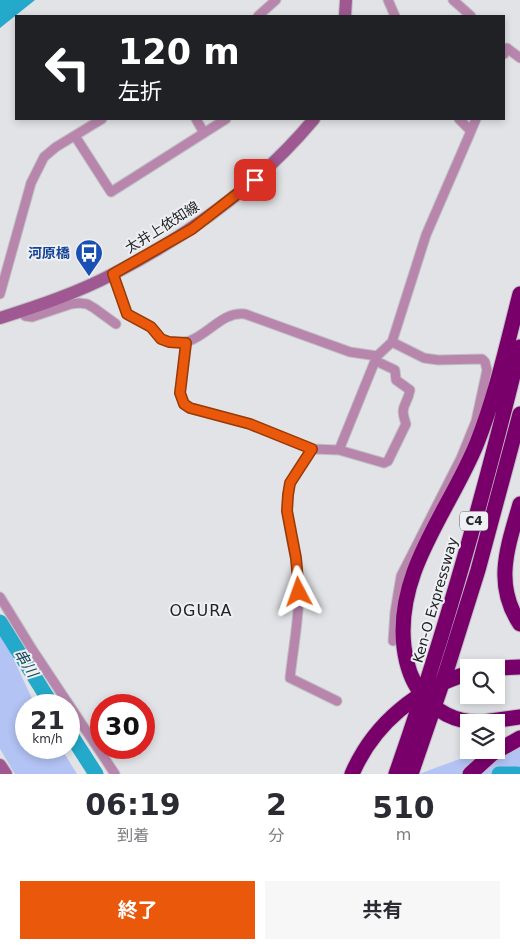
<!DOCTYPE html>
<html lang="ja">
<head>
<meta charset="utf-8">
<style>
	body { margin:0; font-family:"DejaVu Sans","Noto Sans JP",sans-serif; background:#f7f7f7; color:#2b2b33; height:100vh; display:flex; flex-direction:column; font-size:19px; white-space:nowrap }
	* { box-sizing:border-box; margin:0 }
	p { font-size:16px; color:#7c7c81 }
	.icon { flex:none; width:28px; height:28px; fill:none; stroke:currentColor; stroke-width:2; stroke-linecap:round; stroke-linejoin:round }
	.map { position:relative; height:774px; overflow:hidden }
	.details { display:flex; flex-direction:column; background:#fff; flex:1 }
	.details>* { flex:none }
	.guide { position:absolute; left:15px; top:15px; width:490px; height:105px; border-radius:0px; box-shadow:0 2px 8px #0003; background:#202124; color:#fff; overflow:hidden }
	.buttons { position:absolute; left:460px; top:659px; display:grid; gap:10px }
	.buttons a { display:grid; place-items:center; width:45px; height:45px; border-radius:0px; background:#fff; box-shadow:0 2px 8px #0003; font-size:25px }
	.speed { position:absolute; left:15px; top:694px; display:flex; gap:10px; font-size:25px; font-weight:700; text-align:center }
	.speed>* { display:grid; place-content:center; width:65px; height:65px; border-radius:50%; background:#fff; box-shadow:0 2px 8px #0003; line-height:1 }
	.speed small { font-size:12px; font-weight:400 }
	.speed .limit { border:8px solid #d22; background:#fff; color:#111 }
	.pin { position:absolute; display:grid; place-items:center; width:42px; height:42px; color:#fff; margin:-21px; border-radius:10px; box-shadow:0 2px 8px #0006 }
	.me { position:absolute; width:55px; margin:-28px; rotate:356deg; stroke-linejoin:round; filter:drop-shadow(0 0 4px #0008) }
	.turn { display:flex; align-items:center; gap:18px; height:105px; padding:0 20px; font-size:22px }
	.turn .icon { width:65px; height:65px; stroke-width:2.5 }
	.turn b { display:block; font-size:35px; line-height:42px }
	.eta { display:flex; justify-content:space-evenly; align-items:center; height:85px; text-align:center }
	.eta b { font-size:30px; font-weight:700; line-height:35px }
	.cta { display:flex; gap:10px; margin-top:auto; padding:10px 20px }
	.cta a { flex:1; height:58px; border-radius:0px; background:#ea580c; color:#fff; font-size:20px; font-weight:700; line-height:58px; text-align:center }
	.cta a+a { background:#f7f7f7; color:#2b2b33 }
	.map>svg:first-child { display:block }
	.green { fill:#b2c3f4 }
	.water { fill:#24a9ca }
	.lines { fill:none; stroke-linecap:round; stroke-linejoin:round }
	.river { stroke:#24a9ca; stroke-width:15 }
	.minor-casing { stroke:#c0c0c3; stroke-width:11 }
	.secondary-casing { stroke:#c0c0c3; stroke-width:14 }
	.motorway-casing { stroke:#c0c0c3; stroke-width:17 }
	.minor { stroke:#b886ad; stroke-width:9 }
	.secondary { stroke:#9f5891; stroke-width:12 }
	.motorway { stroke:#79006b; stroke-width:15 }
	.route-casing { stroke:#983908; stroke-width:12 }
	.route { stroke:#ea580c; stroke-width:9 }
	.labels { text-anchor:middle; stroke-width:4; stroke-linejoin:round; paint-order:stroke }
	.shield { fill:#eff0f4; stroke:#606063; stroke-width:1 }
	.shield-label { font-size:12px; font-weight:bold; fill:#232325 }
	.street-label { font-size:14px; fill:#232325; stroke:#eff0f4 }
	.transit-label { font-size:14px; font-weight:bold; fill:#164399; stroke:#eff0f4; text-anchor:end }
	.water-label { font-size:15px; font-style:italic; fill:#154957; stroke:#eff0f4 }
	.quarter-label { font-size:16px; letter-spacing:1px; fill:#232325; stroke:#eff0f4 }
</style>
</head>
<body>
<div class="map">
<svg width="520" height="774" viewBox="0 0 520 774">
	<rect width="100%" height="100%" fill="#e2e3e6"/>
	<!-- green -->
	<path class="green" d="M0 630 35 705H26V748H61L77 774H15L0 749Z
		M520 741V774H419L473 754Z"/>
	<!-- water -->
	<path class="water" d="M0 0H35L0 28Z"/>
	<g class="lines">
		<!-- river -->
		<path class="river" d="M0 622 52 705
			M69 732 96 774
			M499 774H517"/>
		<!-- minor casing -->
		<g class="minor-casing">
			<path id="minor" d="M388 0 395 16
				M453 0 471 16
				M258 16 276 0
				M504 54 507 48 520 58
				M196 119 204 133
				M471 131 476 119
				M75 136 111 192 226 119
				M113 274 127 314C134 319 144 321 151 327 156 331 158 338 164 340 199 355 215 310 245 314L350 352 377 356
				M0 294 31 183 44 157 56 147 102 119
				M21 311 25 316 32 317 71 304 79 303 87 304 94 308 116 324
				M392 342 424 358 438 360 482 359 485 362 487 370 476 421 461 458 401 576 395 612 393 641
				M186 343 180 393 184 404 190 408 250 424 312 449 339 450 377 356 392 342 426 235 471 131 459 119
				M312 449C305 460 293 474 290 485 280 517 300 557 299 591 299 619 293 649 290 678L337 701
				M339 450 384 463 388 461 406 424C399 404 407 407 410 390L396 380 395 370 376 361
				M0 597 32 649 115 774"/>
		</g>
		<!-- secondary casing -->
		<g class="secondary-casing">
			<path id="secondary" d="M345 16 346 0
				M0 318C38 306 77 293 113 274 189 235 259 185 314 119
				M0 765 6 774"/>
		</g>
		<!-- motorway casing -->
		<g class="motorway-casing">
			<path id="motorway" d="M520 504C508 546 493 584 520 624
				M496 668 520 667
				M479 722C455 722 435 711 421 693 411 680 406 663 404 647 395 571 450 510 477 443 496 395 507 344 520 294
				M483 722 520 717
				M352 774C374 723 417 689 469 673
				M396 774C445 634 485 491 520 347
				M411 774 446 672 478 570 520 414
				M470 774 492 754 520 738"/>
		</g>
		<!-- minor -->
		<use href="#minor" class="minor"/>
		<!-- secondary -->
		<use href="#secondary" class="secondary"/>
		<!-- motorway -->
		<use href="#motorway" class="motorway"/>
	</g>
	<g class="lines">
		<!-- route casing -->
		<g class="route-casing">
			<path id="route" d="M255 180 192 229 113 274 127 314 151 327 161 339 169 342 186 343 180 393 184 404 190 408 250 424 312 449 290 483 288 495 287 511 296 558 299 592"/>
		</g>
		<!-- route -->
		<use href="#route" class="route"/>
	</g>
	<!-- icons -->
	<defs>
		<g id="bus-pin" transform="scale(1.4375)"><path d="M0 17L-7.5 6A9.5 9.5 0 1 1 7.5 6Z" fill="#1a4fb4" stroke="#eff0f4"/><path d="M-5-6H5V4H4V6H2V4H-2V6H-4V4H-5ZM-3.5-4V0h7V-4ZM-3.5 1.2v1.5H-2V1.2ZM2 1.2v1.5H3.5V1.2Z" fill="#fff"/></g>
	</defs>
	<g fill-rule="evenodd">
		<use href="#bus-pin" x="89" y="253"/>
	</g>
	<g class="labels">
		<!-- shield labels -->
		<rect class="shield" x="460" y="511.5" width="28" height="19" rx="4"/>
		<g class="shield-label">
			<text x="474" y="525">C4</text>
		</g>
		<!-- street labels -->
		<g class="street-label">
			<text transform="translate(162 227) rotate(-32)" y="5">太井上依知線</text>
			<text transform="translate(435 600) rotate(-74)" y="5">Ken-O Expressway</text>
		</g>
		<!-- transit labels -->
		<g class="transit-label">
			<text x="70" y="258">河原橋</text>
		</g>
		<!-- water labels -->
		<g class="water-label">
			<text transform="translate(26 663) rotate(58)" y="5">串川</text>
		</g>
		<!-- quarter labels -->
		<g class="quarter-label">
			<text x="201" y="616">OGURA</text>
		</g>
	</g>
</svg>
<div class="buttons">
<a><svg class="icon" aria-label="search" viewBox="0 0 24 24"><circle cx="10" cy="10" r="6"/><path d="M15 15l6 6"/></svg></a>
<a><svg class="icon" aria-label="layers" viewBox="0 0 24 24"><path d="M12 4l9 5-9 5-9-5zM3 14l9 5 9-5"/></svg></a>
</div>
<div class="speed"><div>21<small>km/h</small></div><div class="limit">30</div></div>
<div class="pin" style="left:255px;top:180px;background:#d93025"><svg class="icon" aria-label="arrive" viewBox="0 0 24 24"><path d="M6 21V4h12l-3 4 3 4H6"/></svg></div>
<svg class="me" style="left:299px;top:592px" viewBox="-20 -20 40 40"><path d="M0-17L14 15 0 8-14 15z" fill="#ea580c" stroke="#fff" stroke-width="4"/></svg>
<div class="guide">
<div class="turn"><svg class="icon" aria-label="left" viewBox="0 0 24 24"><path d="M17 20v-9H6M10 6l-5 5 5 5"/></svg><div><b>120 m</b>左折</div></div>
</div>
</div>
<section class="details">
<div class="eta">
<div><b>06:19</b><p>到着</p></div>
<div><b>2</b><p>分</p></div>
<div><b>510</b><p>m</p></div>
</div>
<div class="cta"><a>終了</a><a>共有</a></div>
</section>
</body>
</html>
